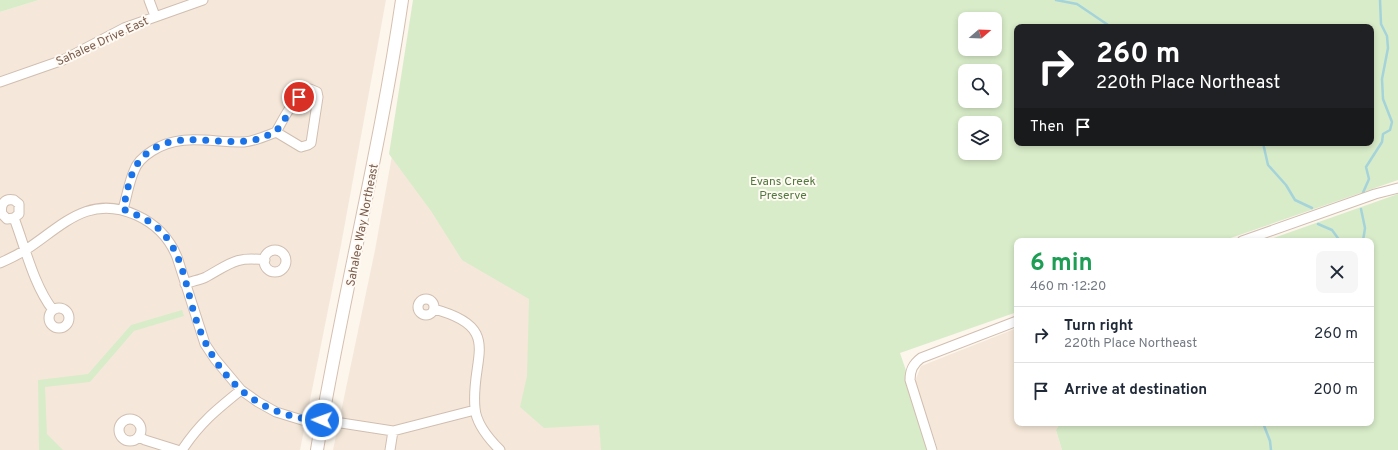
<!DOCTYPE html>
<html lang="en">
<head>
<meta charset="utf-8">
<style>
	body { margin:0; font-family:Overpass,sans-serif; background:#f6f6f7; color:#1f2937; height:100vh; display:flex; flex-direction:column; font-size:15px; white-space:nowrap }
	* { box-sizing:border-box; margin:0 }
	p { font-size:13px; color:#747a83 }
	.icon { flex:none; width:22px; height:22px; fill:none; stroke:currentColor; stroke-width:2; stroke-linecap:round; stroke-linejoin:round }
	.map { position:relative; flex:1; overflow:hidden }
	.details { position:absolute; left:1014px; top:238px; width:360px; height:188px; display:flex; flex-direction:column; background:#fff; border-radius:8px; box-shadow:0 2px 6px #0003 }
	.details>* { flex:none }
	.hud { position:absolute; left:1014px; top:24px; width:360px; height:122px; border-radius:8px; box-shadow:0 2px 6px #0003; background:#202124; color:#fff; overflow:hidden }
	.needle { width:26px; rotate:71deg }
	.controls { position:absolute; left:958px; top:12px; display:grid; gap:8px }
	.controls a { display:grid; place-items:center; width:44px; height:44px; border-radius:8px; background:#fff; box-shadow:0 2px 6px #0003; font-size:20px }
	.pin { position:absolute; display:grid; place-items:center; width:34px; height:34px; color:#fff; margin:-17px; border:2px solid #fff; border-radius:50%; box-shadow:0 1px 4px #0007 }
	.me { position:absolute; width:44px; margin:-22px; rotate:272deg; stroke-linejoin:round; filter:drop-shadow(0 0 3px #0008) }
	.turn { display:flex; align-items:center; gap:14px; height:84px; padding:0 16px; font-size:18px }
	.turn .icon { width:52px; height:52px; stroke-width:2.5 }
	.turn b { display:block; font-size:28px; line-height:34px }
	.then { display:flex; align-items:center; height:38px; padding:0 16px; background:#0003; gap:8px; font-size:15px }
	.round { display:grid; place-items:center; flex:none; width:42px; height:42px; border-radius:8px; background:#f6f6f7 }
	.overview { display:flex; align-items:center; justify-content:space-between; height:68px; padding:0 16px }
	h1 { font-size:24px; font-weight:700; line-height:30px; color:#1e9e55 }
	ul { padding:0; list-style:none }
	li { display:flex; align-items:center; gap:12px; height:56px; padding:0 16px; border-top:1px solid #e0e1e3 }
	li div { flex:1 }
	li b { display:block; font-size:15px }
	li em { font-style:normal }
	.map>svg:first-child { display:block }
	.residential { fill:#f5e8da }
	.green { fill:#d8ecc9; fill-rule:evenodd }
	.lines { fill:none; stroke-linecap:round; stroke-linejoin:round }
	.stream { stroke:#a5d3da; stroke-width:2.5 }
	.minor-casing { stroke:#d1beb0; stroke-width:11 }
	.secondary-casing { stroke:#d6c0b0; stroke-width:14 }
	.minor { stroke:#fff; stroke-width:9 }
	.secondary { stroke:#fff; stroke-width:12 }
	.route { stroke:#1a73e8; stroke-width:7; stroke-dasharray:0 12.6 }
	.labels { text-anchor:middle; stroke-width:4; stroke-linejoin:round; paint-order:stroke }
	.street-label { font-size:12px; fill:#7a5c4d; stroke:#fffaf3 }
	.park-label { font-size:12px; fill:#537a41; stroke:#fffaf3 }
</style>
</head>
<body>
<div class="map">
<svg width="1398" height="450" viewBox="0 0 1398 450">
	<rect width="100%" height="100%" fill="#fdf6ec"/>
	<!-- residential -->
	<path class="residential" d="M39 0H386L341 245 300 450H0V12Z
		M420 0 678 450H333L375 250Z
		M1017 328V423H1060L1056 430 1062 450H938L915 381 921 366Z"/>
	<!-- green -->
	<path class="green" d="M0 0H39L0 12Z
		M413 0H1398V180L1222 241H1017V312L900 353 933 450H601L599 425 544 428 520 407 527 376 529 299 462 260 431 211 389 154ZM965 19H995V49H965ZM1017 27H1371V143H1017ZM965 71H995V101H965ZM965 123H995V153H965Z
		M1398 194V450H1062L1056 430 1060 423H1371V241H1265Z
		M182 310 184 316 134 331 90 382 45 387 47 434 63 450H39L38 380 88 374 131 325Z"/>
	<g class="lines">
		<!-- stream -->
		<path class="stream" d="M1056 0 1077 4 1111 27
			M1263 143 1268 165 1286 185 1295 200 1312 208
			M1362 195 1369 179 1366 167 1382 142 1383 134 1390 130 1392 122 1383 99 1382 79 1388 48 1387 36 1381 24 1380 0
			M1361 209 1365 228 1363 241
			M1318 224 1332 230 1340 241
			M1263 423 1270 441 1271 450"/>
		<!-- minor casing -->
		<g class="minor-casing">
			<path id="minor" d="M149 0 155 16
				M0 82 63 60 124 28 203 0
				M123 209C127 196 129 182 134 171 137 162 144 156 152 151 181 132 212 143 244 142 255 141 266 136 276 132L301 147 308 145 311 143 318 97 317 92 310 89C294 96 284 118 276 132
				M14 218 19 214V204L14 200C4 198 0 205 2 214L7 219 14 218C25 247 34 286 53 310
				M1242 241 1375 194 1398 188
				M264 261a11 11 0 1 1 22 0a11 11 0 1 1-22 0Z
				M0 263C9 259 19 254 27 249 63 225 89 194 136 215 156 224 169 237 177 257L205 344 215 359 241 390 258 402 276 412 302 420H322L393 431 475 410
				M185 284C192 281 200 280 206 277 230 264 235 256 265 260
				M418 307a8 8 0 1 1 16 0a8 8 0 1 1-16 0Z
				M49 318a10 10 0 1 1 20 0a10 10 0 1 1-20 0Z
				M434 309C505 328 470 358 475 408 476 424 489 439 500 450
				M119 430a11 11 0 1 1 22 0a11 11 0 1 1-22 0Z
				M139 437 145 440 177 450
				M182 450C200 423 216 410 241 390
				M390 450 393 431
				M932 450 910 380C910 370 913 364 921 358L1017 321"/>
		</g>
		<!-- secondary casing -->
		<g class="secondary-casing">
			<path id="secondary" d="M317 450C342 299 380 151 402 0"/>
		</g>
		<!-- minor -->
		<use href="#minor" class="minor"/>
		<!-- secondary -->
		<use href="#secondary" class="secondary"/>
	</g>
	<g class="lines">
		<!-- route -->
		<path class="route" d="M299 97C295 103 279 129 275 132 273 134 267 135 264 137 225 152 169 121 138 163 129 175 127 194 123 209 139 216 155 222 166 237 183 258 187 291 195 316 214 377 257 418 322 420"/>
	</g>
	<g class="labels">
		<!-- street labels -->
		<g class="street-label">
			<text transform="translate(102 41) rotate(-25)" y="4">Sahalee Drive East</text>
			<text transform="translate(362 225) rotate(-79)" y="4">Sahalee Way Northeast</text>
		</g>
		<!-- park labels -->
		<g class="park-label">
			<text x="783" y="185">Evans Creek<tspan x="783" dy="14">Preserve</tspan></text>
		</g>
	</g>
</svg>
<div class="controls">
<a><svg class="needle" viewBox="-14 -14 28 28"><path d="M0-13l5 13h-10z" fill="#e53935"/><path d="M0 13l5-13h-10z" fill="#747a83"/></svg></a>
<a><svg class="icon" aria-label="search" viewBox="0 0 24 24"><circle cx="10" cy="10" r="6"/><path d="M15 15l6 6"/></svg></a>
<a><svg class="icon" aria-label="layers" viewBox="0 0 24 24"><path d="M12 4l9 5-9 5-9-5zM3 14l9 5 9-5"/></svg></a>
</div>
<div class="pin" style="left:299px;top:97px;background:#d93025"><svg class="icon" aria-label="arrive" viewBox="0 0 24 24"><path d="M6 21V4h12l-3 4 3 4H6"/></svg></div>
<svg class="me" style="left:322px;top:420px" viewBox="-20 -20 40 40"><circle r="17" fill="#1a73e8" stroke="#fff" stroke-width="3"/><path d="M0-11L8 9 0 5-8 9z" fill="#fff"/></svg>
<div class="hud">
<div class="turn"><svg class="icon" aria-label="right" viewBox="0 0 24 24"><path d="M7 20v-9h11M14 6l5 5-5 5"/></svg><div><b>260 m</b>220th Place Northeast</div></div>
<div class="then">Then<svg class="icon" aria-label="arrive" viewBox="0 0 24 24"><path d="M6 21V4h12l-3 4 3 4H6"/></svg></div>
</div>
<section class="details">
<div class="overview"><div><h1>6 min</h1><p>460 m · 12:20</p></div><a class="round"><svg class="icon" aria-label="close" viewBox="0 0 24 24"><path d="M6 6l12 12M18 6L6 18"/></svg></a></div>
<ul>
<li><svg class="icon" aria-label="right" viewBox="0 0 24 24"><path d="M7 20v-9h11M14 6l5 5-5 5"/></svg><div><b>Turn right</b><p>220th Place Northeast</p></div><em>260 m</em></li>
<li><svg class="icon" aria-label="arrive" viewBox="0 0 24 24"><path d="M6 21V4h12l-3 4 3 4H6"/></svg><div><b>Arrive at destination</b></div><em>200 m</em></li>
</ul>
</section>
</div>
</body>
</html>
